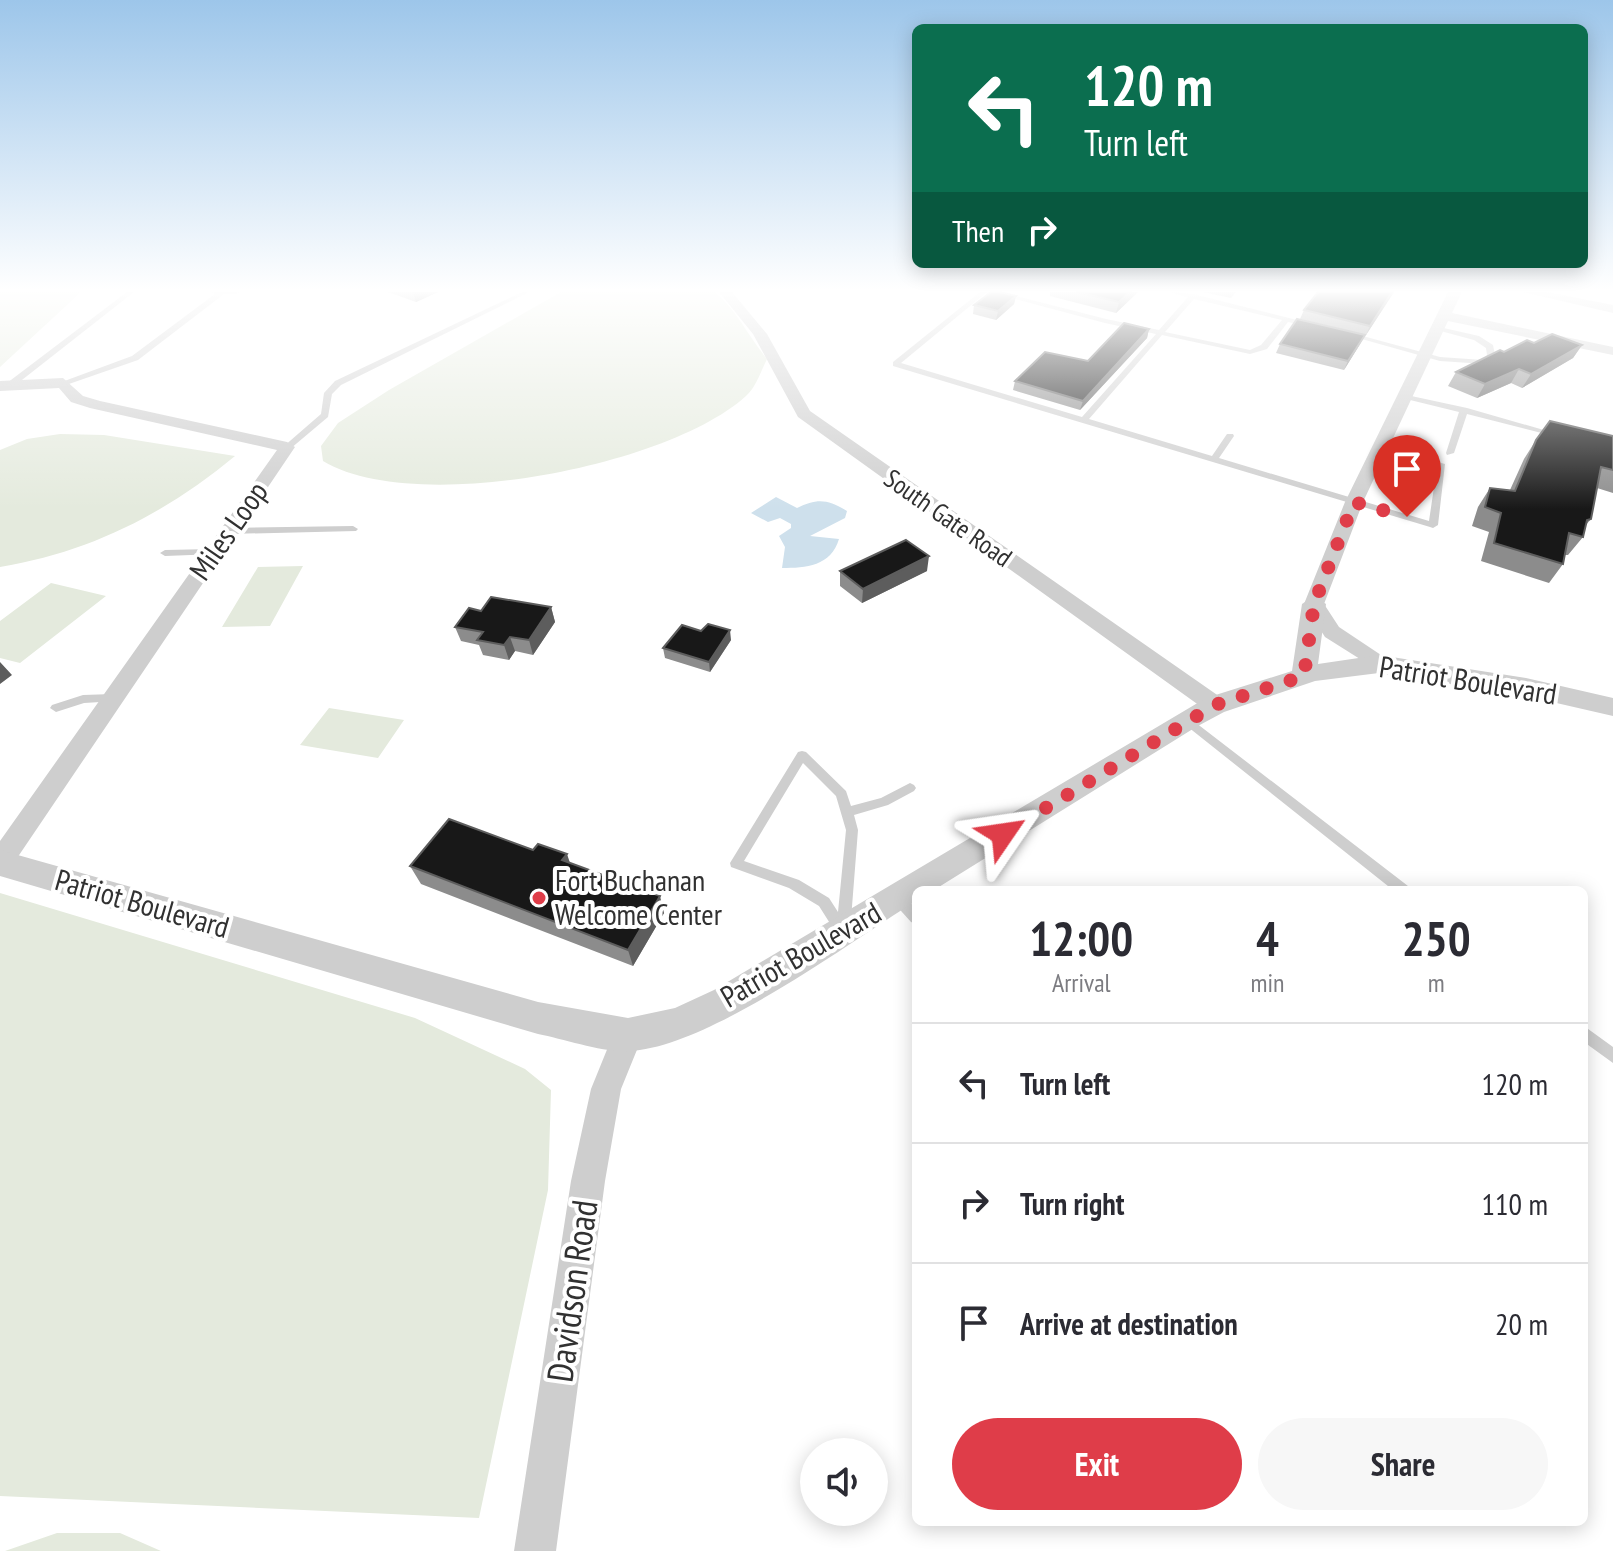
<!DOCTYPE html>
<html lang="en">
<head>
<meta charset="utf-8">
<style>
	body { margin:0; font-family:"PT Sans Narrow",sans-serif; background:#f7f7f7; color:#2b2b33; height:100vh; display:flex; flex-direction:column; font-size:30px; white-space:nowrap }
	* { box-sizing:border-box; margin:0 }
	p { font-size:26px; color:#7c7c81 }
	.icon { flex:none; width:44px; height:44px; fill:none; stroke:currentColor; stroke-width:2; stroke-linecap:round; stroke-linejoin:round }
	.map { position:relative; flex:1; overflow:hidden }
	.side { position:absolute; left:912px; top:886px; width:676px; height:640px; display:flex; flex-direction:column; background:#fff; border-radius:12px; box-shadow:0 4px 20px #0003 }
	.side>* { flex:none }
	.hud { position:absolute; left:912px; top:24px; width:676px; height:244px; border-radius:12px; box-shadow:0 4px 20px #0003; background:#0b6e4f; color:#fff; overflow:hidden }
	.fabs { position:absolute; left:800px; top:1438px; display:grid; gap:16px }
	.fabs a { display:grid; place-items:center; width:88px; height:88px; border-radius:50%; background:#fff; box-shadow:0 4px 20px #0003; font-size:40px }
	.pin { position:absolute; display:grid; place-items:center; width:68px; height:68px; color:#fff; margin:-82px -34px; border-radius:50% 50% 50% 0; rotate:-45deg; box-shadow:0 0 8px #0007 }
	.pin .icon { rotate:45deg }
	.me { position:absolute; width:88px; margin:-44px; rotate:58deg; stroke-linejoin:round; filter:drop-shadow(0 0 6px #0008) }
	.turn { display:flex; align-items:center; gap:28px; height:168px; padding:0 40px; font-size:36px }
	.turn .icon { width:104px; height:104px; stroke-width:2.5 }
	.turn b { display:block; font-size:56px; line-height:68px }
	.then { display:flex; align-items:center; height:76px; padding:0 40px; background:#0003; gap:16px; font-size:30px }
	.eta { display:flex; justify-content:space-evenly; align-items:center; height:136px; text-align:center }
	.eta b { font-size:48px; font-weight:800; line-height:56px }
	.cta { display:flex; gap:16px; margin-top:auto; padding:16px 40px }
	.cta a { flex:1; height:92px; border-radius:48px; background:#df3d49; color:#fff; font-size:32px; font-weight:800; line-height:92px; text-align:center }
	.cta a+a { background:#f7f7f7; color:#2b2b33 }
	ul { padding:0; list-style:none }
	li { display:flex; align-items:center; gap:24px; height:120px; padding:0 40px; border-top:2px solid #e1e1e2 }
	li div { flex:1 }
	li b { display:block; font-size:30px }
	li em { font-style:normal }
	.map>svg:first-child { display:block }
	.green { fill:#e4eadd }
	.water { fill:#cee0ec }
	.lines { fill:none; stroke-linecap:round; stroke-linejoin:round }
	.service { fill:#cecece; fill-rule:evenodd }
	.minor { fill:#cecece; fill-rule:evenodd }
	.tertiary { fill:#cecece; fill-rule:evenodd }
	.wall { fill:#8c8c8c }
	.shaded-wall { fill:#5d5d5d }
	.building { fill:#181818; stroke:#5d5d5d; stroke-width:2 }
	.route { stroke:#df3d49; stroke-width:14; stroke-dasharray:0 25.2 }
	.poi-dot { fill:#df3d49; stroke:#fff; stroke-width:3 }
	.labels { text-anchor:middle; stroke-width:8; stroke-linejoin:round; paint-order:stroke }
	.far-street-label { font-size:26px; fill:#313131; stroke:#fff }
	.street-label { font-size:30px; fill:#313131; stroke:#fff }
	.poi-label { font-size:30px; fill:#313131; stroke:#fff; text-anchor:start }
	.near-street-label { font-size:36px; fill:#313131; stroke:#fff }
</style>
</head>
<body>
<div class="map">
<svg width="1613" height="1551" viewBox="0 0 1613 1551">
	<rect width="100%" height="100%" fill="#fff"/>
	<!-- green -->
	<path class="green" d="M0 292H81L0 367Z
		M561 292H715C738 312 748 336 767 359 761 371 756 387 746 396 668 467 414 516 323 461L321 446 338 423 389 390Z
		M60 434 104 435 235 456C165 514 90 552 0 567V450L27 439Z
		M303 566 270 626 222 627 258 567Z
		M51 583 106 596 20 663 0 658V621Z
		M329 708 404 720 378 758 300 745Z
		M0 893 415 1018 525 1069 551 1090 548 1190 479 1518 0 1496Z
		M57 1533H120L161 1551H5Z"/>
	<!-- water -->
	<path class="water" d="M776 497 797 508C817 498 828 499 847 511L845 518 810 536 839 539C831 566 806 568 782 568L785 547 779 536 791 528V524L780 518 768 522 751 513Z"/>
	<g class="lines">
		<!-- service -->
		<path class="service" d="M127 292H134L13 387H7V383Z
			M212 292H239L236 294H224L138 360 66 385 59 383 132 356 215 294Z
			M522 292H529L341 385 332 394 328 417 290 449 283 447 321 414 324 393 335 381Z
			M980 292H987L901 363 1082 417 1156 334 1105 323 992 293 991 292H1000L1106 319 1159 330 1188 297 1172 293 1171 292 1193 294 1313 324V326L1311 327 1288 322 1267 349 1250 354 1162 335 1089 419 1212 456 1227 434H1233L1234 436 1219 458 1429 521 1437 467 1378 450 1382 447 1445 464 1438 525 1433 528 1430 527 893 366V362ZM1194 299 1282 320 1261 345 1250 350 1165 332Z
			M1439 327 1479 336 1493 345 1495 355 1485 364 1440 361 1344 334 1348 332 1440 357 1483 360 1487 355 1486 348 1474 340 1437 330V328Z
			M1402 394 1467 408 1561 435 1557 437 1467 414 1454 453 1447 455 1446 453 1459 412 1402 398Z
			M353 526 358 529 356 531 229 534 224 531 229 528Z
			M214 549 219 552 217 554 165 556 160 553 165 550Z
			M113 694 119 698 117 701 84 703 56 712 50 708 52 705 83 695Z
			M1187 716 1408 886 1410 890H1393L1183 723 1181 720 1183 717Z
			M802 751 806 752 846 791 851 806 881 798 910 783 914 785 916 788 914 791 888 805 854 815 858 830 850 932 848 936 843 938 838 936 819 906 789 888 731 867 730 863 798 752ZM803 763 836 796 846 830 838 912 829 898 799 880 744 861Z
			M898 892 903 894 916 909V924L911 922 893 902 891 898 893 894Z
			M1584 1026 1613 1047V1063L1584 1042Z"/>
		<!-- minor -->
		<path class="minor" d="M719 292H732L767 334 810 411 1223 699 1226 705 1223 711H1207L798 417 753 334Z
			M1448 292H1462L1452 313 1613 347V355L1448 321 1363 502 1324 604 1339 627 1387 659 1390 664 1379 671 1325 637 1304 604 1345 502Z
			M1523 292H1547L1613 305V313Z
			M63 378 83 396 100 401 287 442 295 447 9 870 0 873V841L277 450 90 408 71 402 59 388 0 391V381Z
			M628 1021 639 1025 643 1035 621 1089 605 1181 556 1551H514L571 1181 591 1089 617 1025Z"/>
		<!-- tertiary -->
		<path class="tertiary" d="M1314 596 1326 604 1318 664 1379 655 1526 678 1613 698V716L1526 696 1379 673 1315 681 1224 712 1196 727 934 890H916V901C847 944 707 1048 629 1051 604 1053 564 1039 538 1034L0 876V850L538 1002 628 1018 675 1008 714 990 1206 698 1292 671 1302 604Z"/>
	</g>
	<!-- wall -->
	<path class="wall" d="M388 292H438L416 302Z
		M1050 292H1138L1116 313 1050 296Z
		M1203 292H1236L1231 298Z
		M1318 292H1394L1366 335 1300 319 1304 310Z
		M1016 296 1014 304 996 320 973 314 974 305Z
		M1149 329 1147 338 1080 410 1013 390 1015 381 1088 361Z
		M1534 343 1582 345 1573 358 1522 388 1511 383 1477 398 1448 386 1456 372 1504 352Z
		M1280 344H1360L1344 370 1276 353Z
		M1613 436V493L1597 488 1591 519 1585 526 1583 537 1568 555H1565L1563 564 1549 583 1481 561 1489 532 1472 526 1478 507 1490 488 1510 490 1524 459 1536 440Z
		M840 571H927L862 603 840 586Z
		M551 607 555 622 533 655 515 651 509 660 483 655 479 645 461 641 455 627 481 611Z
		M731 640 710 672 665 658 663 648Z
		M570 863 664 913 633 966 421 884 410 866Z"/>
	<!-- shaded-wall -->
	<path class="shaded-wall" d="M413 292H438L416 302Z
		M1130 292H1138L1116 313 1119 302Z
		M1392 292H1394L1366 335 1370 326Z
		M1016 296 1014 304 996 320 998 311Z
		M1149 329 1147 338 1080 410 1083 401Z
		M1365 335 1360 344 1344 370 1348 361Z
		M1582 345 1573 358 1522 388 1531 374Z
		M1519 369 1511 383 1477 398 1485 384Z
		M929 556 927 571 862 603 863 589Z
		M551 607 555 622 533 655 529 640Z
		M730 630 731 640 710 672 709 662Z
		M510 637 515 651 509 660 504 645Z
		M0 662 12 675 0 684Z
		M567 854 573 872 562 860Z
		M660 896 664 913 633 966 628 950Z"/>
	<!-- building -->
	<path class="building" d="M991 292H1000L1016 296 998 311 974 305Z
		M1076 292H1130L1119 302Z
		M1318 292H1392L1370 326 1304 310Z
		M1297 319 1365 335 1348 361 1280 344Z
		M1124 323 1149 329 1083 401 1015 381 1045 352 1088 361Z
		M1552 334 1582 345 1531 374 1519 369 1485 384 1456 372 1500 350 1504 352 1527 340 1534 343Z
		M1550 421 1613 436V470L1601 467 1591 519 1587 520 1583 537 1569 533 1563 564 1494 543 1501 513 1485 507 1490 488 1515 491 1536 440Z
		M906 540 929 556 863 589 840 571Z
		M491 597 551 607 529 640 510 637 504 645 477 640 483 632 455 627 469 608 481 611Z
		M708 624 730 630 709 662 663 648 682 625 701 631Z
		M449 819 533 850 538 844 567 854 562 860 660 896 628 950 410 866Z"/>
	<!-- sky -->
	<linearGradient id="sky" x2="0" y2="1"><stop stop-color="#9dc6ea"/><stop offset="0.57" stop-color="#fff"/><stop offset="1" stop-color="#fff" stop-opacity="0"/></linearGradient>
	<rect width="1613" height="509" fill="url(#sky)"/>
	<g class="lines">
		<!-- route -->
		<path class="route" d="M1003 834 1215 705 1304 676 1314 604 1354 502 1407 517"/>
	</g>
	<!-- markers -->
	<circle class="poi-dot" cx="539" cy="898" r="8"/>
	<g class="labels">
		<!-- far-street labels -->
		<g class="far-street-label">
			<text transform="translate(948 518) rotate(35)" y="9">South Gate Road</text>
		</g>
		<!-- street labels -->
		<g class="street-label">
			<text transform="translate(229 531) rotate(-55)" y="10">Miles Loop</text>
			<text transform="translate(1468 681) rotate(9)" y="10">Patriot Boulevard</text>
			<text transform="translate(142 904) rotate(16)" y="10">Patriot Boulevard</text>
			<text transform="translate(801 955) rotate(-30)" y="10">Patriot Boulevard</text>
		</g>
		<!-- poi labels -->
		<g class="poi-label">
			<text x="555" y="891">Fort Buchanan<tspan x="555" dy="34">Welcome Center</tspan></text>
		</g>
		<!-- near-street labels -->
		<g class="near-street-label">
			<text transform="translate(572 1291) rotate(-82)" y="13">Davidson Road</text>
		</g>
	</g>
</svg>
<div class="fabs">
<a><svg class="icon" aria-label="sound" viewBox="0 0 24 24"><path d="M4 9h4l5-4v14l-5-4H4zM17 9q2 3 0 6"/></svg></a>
</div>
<div class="pin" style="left:1407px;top:517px;background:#d93025"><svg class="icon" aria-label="arrive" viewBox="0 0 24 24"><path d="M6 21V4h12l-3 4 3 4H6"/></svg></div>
<svg class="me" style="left:1003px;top:834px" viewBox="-20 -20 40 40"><path d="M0-17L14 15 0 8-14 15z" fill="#df3d49" stroke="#fff" stroke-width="4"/></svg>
<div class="hud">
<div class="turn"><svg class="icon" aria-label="left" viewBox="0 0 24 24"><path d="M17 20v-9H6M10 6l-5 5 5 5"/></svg><div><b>120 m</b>Turn left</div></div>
<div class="then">Then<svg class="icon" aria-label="right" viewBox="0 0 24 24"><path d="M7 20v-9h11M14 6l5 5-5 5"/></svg></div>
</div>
<section class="side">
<div class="eta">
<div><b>12:00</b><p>Arrival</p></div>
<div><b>4</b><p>min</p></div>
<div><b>250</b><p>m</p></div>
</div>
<ul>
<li><svg class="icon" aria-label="left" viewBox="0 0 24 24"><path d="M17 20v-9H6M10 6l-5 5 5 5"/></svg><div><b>Turn left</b></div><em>120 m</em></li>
<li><svg class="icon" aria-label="right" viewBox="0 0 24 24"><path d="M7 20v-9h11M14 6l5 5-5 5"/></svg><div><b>Turn right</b></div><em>110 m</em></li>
<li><svg class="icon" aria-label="arrive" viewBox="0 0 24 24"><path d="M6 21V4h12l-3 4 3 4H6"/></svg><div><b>Arrive at destination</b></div><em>20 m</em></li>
</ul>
<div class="cta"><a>Exit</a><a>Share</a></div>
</section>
</div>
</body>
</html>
